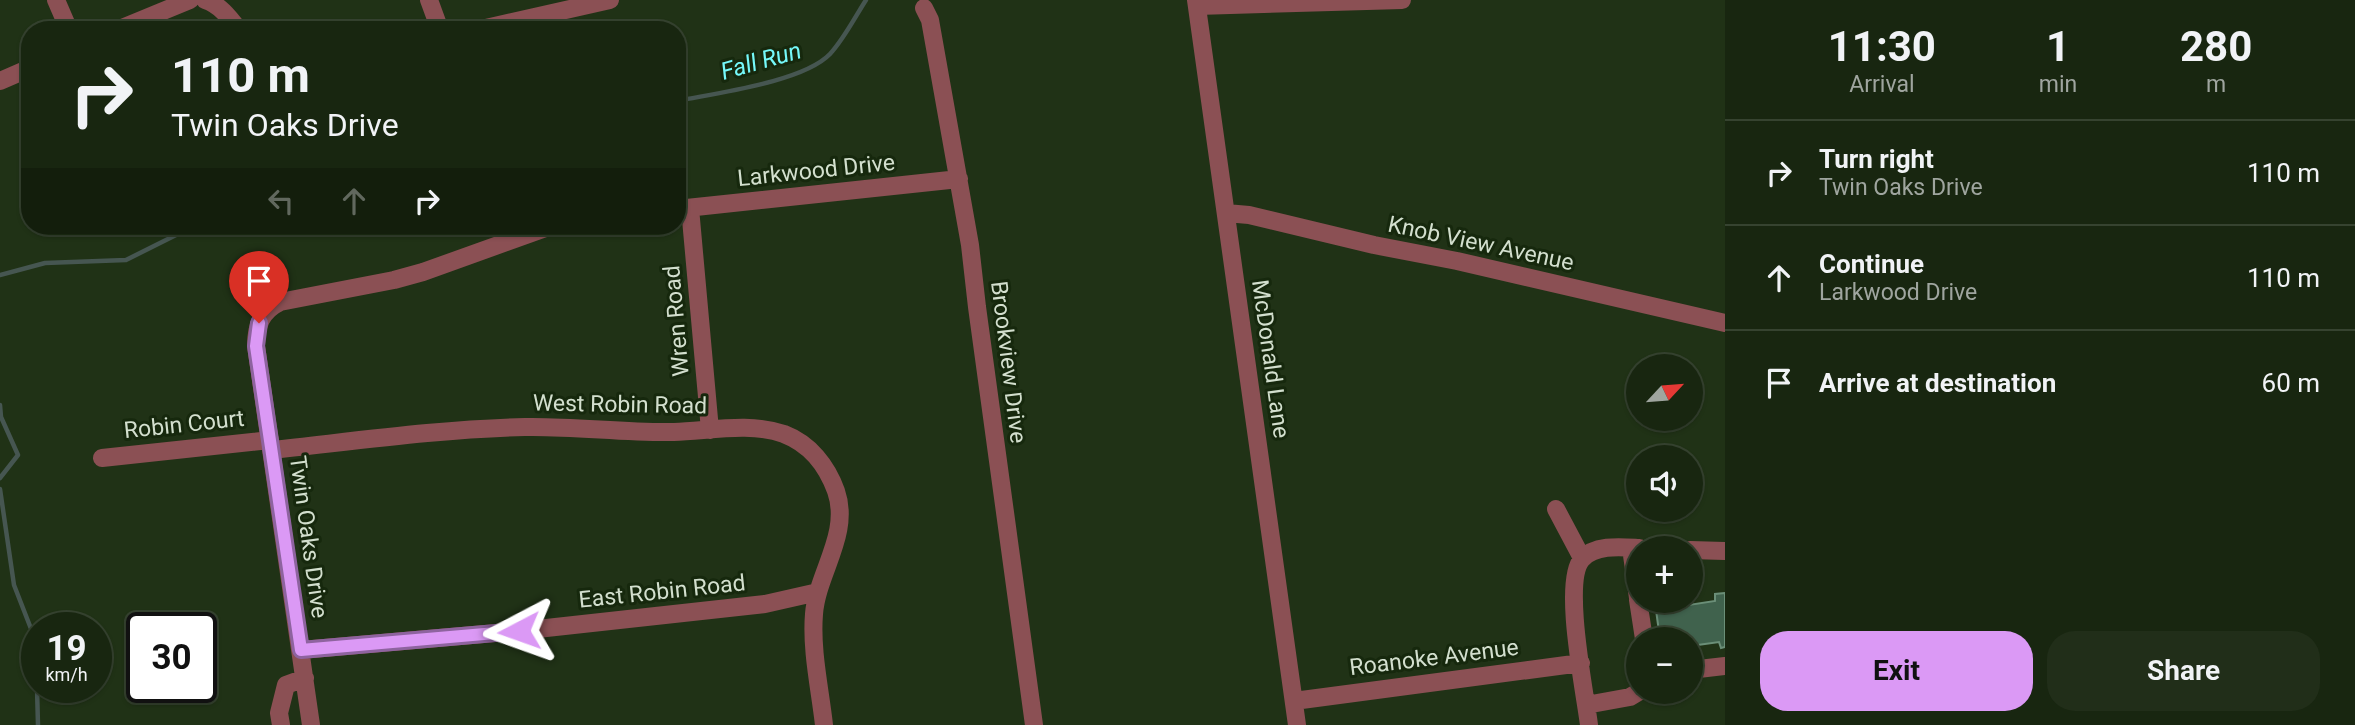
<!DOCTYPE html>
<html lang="en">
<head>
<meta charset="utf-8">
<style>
	body { margin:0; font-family:Roboto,sans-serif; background:#212e19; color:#f1f3f6; height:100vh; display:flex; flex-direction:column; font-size:26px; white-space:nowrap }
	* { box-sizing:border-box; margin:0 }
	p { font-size:23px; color:#9fa59f }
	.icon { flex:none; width:38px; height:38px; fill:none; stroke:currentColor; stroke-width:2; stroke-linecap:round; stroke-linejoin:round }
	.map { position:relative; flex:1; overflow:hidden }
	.sheet { display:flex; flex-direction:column; background:#182610; width:630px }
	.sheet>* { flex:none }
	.top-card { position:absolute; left:21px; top:21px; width:665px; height:214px; border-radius:28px; box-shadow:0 2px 5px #0004,0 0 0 2px #364330; background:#182610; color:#f1f3f6; overflow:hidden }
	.needle { width:46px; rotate:64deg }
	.fabs { position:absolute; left:1626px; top:354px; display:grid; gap:14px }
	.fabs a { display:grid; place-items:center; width:77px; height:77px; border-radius:50%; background:#182610; box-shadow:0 2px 5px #0004,0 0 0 2px #364330; font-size:35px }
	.speed { position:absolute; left:21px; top:612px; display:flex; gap:14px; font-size:35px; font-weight:700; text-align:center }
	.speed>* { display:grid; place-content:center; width:91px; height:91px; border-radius:50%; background:#182610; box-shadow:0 2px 5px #0004,0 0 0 2px #364330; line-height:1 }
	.speed small { font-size:18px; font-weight:400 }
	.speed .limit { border:4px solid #111; border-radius:10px; background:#fff; color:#111 }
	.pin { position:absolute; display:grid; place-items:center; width:60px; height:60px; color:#fff; margin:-72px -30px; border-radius:50% 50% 50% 0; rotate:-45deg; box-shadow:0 0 7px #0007 }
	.pin .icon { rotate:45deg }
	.me { position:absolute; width:77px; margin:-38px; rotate:266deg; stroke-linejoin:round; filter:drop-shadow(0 0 5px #0008) }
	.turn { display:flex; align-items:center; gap:24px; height:147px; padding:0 35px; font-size:32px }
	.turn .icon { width:91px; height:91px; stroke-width:2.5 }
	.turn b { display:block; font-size:49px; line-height:60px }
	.lanes { display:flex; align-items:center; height:66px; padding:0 35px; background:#0003; justify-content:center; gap:35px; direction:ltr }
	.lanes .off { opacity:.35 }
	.eta { display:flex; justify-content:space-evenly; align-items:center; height:119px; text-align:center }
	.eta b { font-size:42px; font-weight:700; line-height:49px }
	.action { display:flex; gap:14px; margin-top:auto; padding:14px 35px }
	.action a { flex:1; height:80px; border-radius:28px; background:#db99f5; color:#111; font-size:28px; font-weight:700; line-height:80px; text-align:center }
	.action a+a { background:#212e19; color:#f1f3f6 }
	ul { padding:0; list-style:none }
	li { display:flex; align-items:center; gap:21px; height:105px; padding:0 35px; border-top:2px solid #364330 }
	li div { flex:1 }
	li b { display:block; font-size:26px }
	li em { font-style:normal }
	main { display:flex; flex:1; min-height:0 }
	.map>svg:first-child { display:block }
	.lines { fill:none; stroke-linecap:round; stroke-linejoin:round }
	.stream { stroke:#465651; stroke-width:4.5 }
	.building { fill:#40624d; stroke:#6b8f78; stroke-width:2 }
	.minor { stroke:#8b5054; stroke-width:18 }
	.route-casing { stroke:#8e639f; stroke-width:18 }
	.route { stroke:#db99f5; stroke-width:12 }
	.labels { text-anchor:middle; stroke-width:6; stroke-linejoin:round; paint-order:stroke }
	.street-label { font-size:23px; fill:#d3dfce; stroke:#16280d }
	.water-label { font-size:24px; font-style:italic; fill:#75f9fa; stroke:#16280d }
</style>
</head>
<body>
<main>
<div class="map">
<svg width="1725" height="725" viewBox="0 0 1725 725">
	<rect width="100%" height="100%" fill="#203216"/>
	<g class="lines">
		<!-- stream -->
		<path class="stream" d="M677 101C716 93 803 82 830 54 844 39 855 17 866 0
			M0 275 45 263 126 260 194 226
			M0 405 1 417 18 455 0 478
			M0 489 14 585 35 639 37 683
			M37 688 38 725"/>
	</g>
	<!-- building -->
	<path class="building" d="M1725 593V647L1721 648 1719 642 1690 646V639H1660L1656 610 1715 601V594Z"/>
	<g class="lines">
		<!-- minor -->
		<path class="minor" d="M56 0 69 30
			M205 0C220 5 229 17 239 30
			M429 0 440 30
			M1196 0 1297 725
			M1197 6 1402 0
			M924 8 930 20 970 245 977 307 1034 725
			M117 30 190 0
			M477 30 610 0
			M0 81 30 68
			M690 208 710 430
			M677 209 959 179
			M1226 213 1249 215 1374 245 1457 261 1725 323
			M272 450C356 441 441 429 525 427 575 426 624 433 674 432 709 431 750 422 784 434 810 444 827 466 836 491 851 534 817 573 814 614 811 650 820 689 824 725
			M102 458 270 440
			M1556 509 1582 558
			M1631 548 1638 598
			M1690 550 1725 551
			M1638 600 1644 639
			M301 650 519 631 765 604 818 592
			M1690 670 1725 666
			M1294 701 1581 663
			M1586 705 1630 697 1640 691
			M281 725 279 713 286 685 305 678
			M311 725 256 346C256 326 261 311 280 302L394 280 423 272 551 226
			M1589 725C1585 692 1562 581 1582 559 1595 544 1622 547 1639 548"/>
	</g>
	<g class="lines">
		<!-- route casing -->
		<g class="route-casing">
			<path id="route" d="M259 323 256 346 301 650 519 631"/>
		</g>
		<!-- route -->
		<use href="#route" class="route"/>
	</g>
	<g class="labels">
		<!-- street labels -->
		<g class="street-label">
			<text transform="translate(816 170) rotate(-6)" y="8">Larkwood Drive</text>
			<text transform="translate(1481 243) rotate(12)" y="8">Knob View Avenue</text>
			<text transform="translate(676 321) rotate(-95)" y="8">Wren Road</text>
			<text transform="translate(1271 359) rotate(82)" y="8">McDonald Lane</text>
			<text transform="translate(1009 362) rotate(83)" y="8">Brookview Drive</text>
			<text transform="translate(620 404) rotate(1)" y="8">West Robin Road</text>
			<text transform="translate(184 424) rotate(-6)" y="8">Robin Court</text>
			<text transform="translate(309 537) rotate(82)" y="8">Twin Oaks Drive</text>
			<text transform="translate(662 591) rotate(-6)" y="8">East Robin Road</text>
			<text transform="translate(1434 657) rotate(-7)" y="8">Roanoke Avenue</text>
		</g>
		<!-- water labels -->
		<g class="water-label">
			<text transform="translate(761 61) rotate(-16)" y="8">Fall Run</text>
		</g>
	</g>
</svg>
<div class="fabs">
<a><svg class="needle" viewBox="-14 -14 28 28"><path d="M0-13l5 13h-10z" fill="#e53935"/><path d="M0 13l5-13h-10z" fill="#9fa59f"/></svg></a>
<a><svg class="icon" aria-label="sound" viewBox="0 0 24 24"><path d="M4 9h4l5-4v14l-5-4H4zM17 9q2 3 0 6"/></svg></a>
<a>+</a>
<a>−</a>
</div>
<div class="speed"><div>19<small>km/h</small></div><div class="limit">30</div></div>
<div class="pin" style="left:259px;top:323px;background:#d93025"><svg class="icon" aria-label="arrive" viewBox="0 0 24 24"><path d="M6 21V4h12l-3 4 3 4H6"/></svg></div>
<svg class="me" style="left:519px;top:631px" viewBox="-20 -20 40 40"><path d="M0-17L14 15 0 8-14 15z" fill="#db99f5" stroke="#fff" stroke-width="4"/></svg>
<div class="top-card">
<div class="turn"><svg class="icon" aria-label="right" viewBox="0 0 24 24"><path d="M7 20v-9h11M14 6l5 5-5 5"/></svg><div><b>110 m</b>Twin Oaks Drive</div></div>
<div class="lanes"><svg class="icon off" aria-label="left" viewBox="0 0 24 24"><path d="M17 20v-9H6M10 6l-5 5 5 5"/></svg><svg class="icon off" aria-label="ahead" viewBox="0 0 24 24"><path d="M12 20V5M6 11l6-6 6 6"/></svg><svg class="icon" aria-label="right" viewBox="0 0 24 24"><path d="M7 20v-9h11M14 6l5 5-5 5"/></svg></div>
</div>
</div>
<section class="sheet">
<div class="eta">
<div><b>11:30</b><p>Arrival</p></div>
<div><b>1</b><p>min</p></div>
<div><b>280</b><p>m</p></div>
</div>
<ul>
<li><svg class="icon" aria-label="right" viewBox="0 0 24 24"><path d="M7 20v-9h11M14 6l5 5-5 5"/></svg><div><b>Turn right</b><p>Twin Oaks Drive</p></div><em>110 m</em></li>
<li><svg class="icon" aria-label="ahead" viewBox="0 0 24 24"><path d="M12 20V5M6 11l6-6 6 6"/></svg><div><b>Continue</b><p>Larkwood Drive</p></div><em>110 m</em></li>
<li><svg class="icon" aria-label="arrive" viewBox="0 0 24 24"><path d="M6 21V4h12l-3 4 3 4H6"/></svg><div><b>Arrive at destination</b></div><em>60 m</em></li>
</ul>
<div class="action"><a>Exit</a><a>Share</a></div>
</section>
</main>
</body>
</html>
